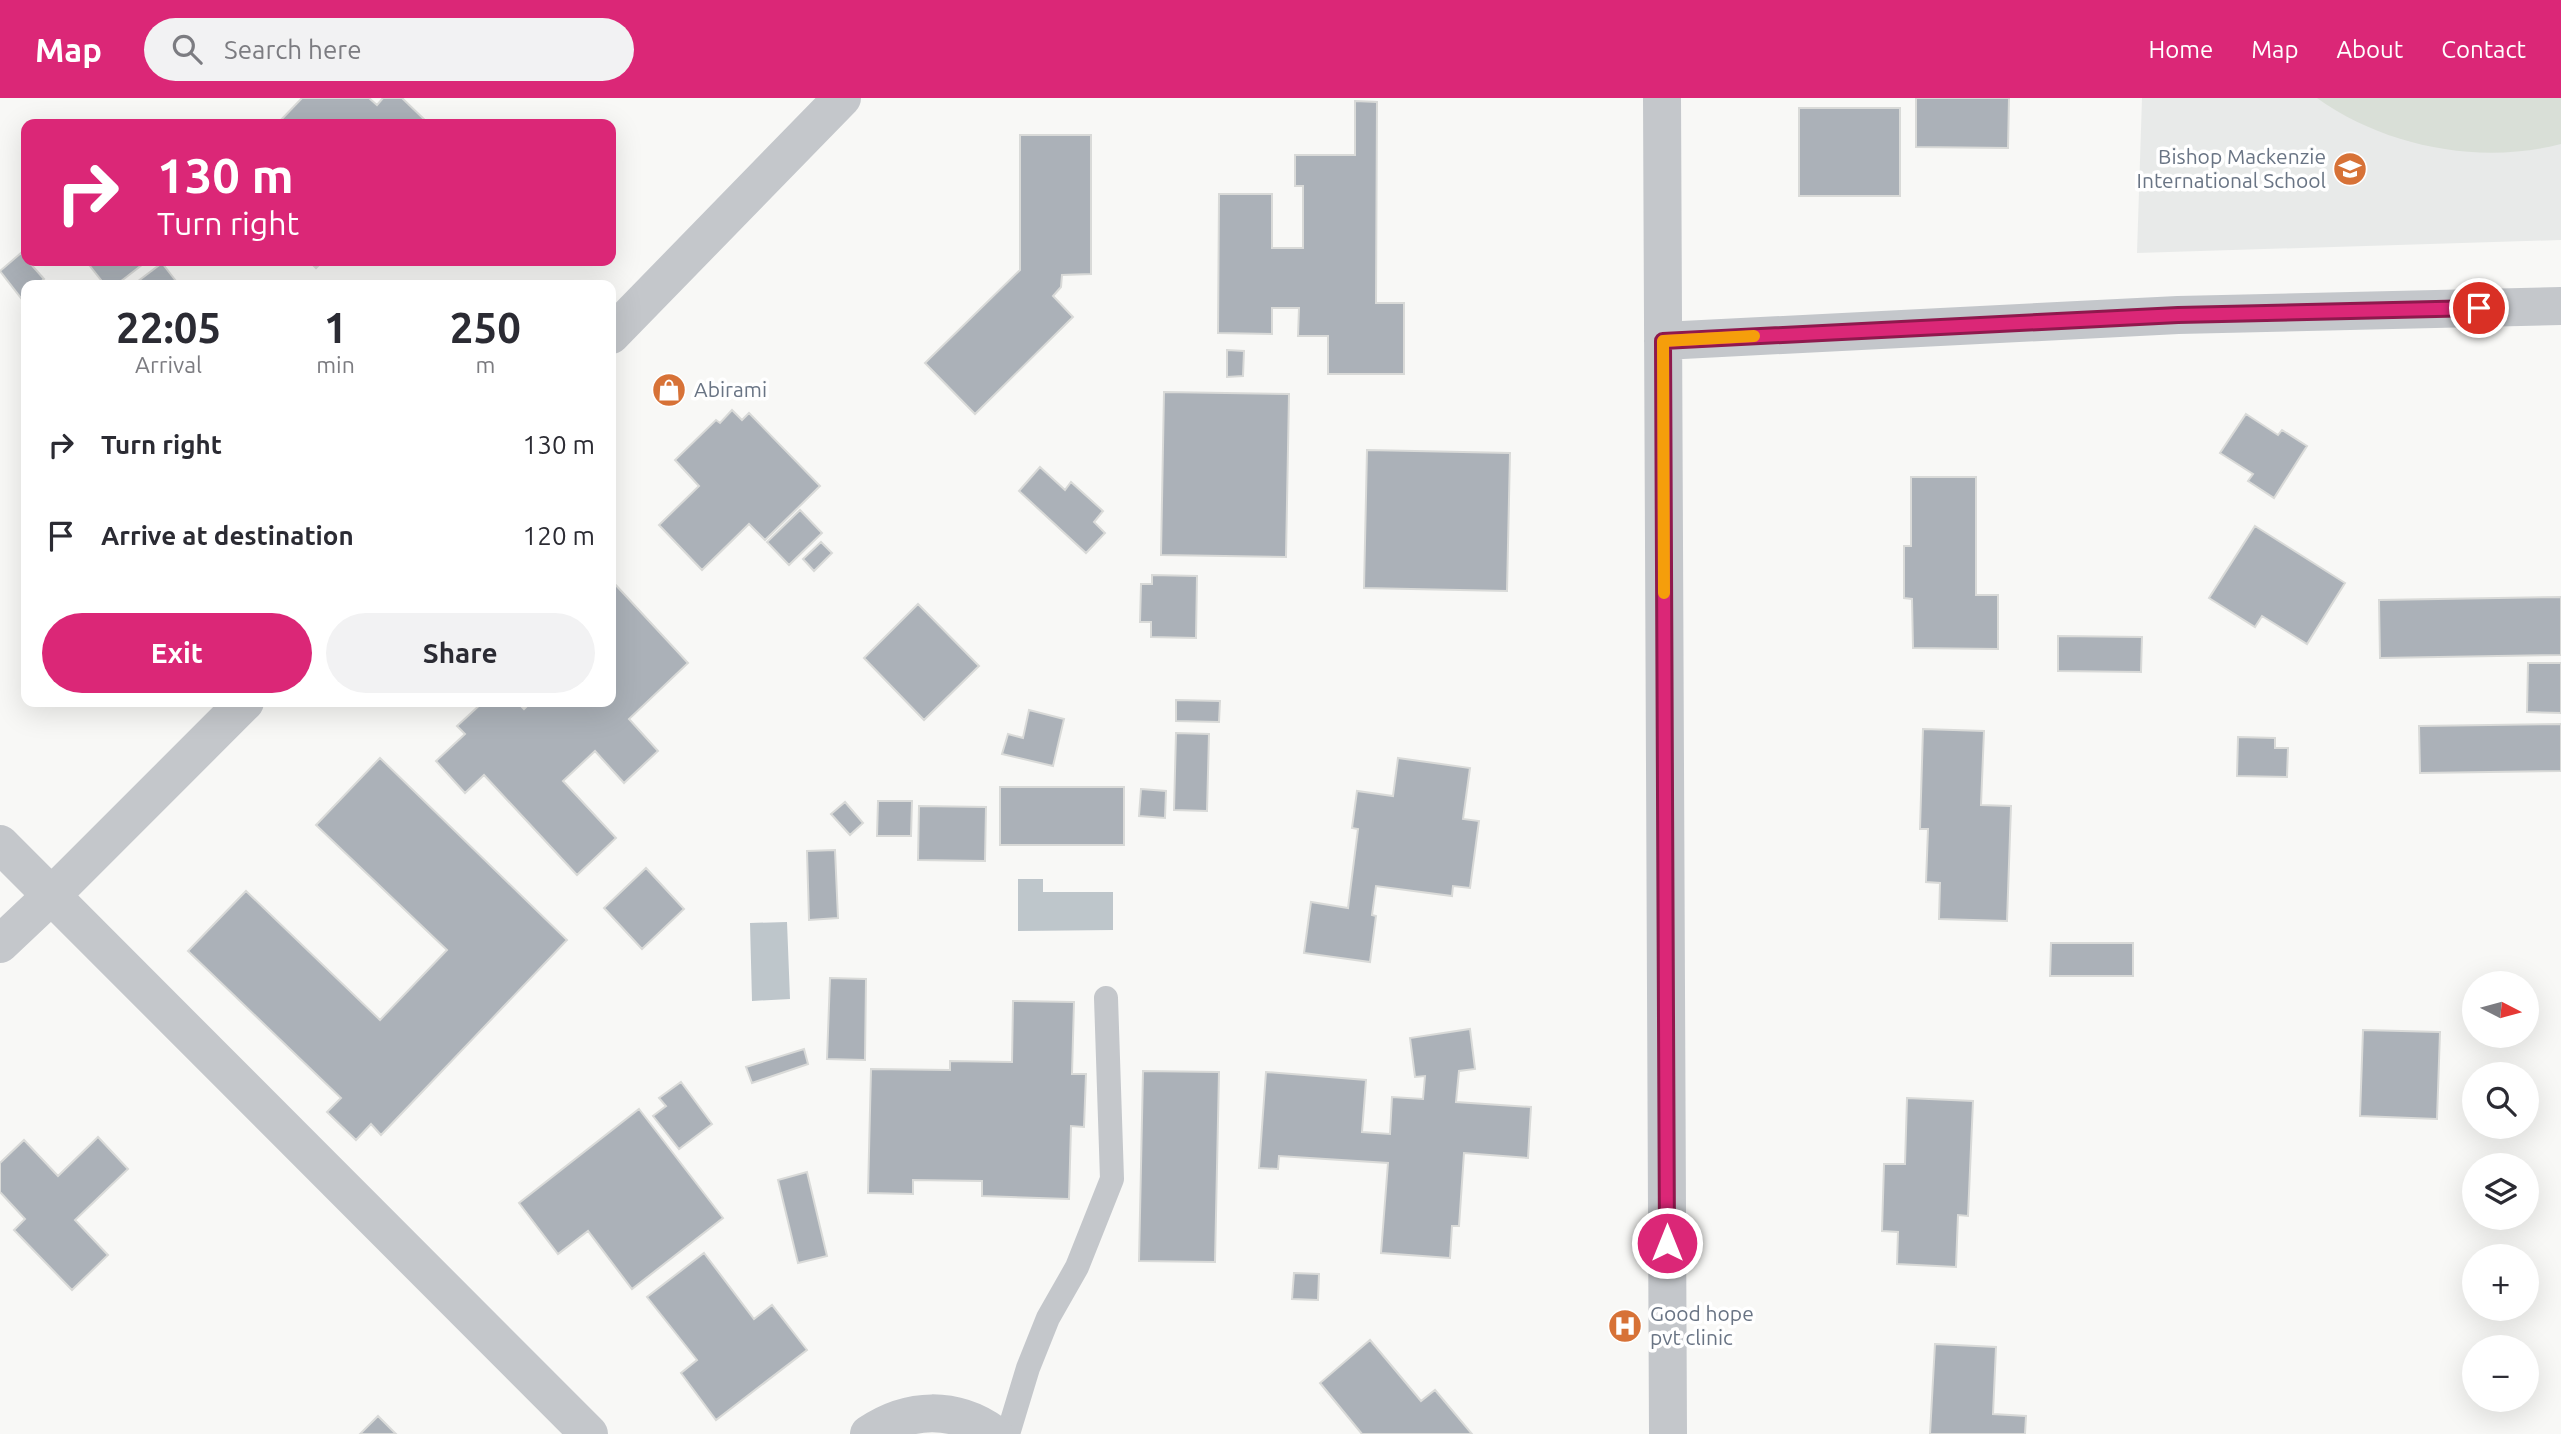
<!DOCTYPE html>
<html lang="en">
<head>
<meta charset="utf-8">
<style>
	body { margin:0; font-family:Ubuntu,sans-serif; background:#f2f2f3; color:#2b2b33; height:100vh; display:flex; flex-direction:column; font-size:26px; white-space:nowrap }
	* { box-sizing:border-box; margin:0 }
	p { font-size:23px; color:#7c7c81 }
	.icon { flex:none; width:38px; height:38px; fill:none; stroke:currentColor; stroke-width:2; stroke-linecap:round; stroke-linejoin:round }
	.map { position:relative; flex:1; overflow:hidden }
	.side { position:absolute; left:21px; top:182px; width:595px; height:427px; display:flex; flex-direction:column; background:#fff; border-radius:14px; box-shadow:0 7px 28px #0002 }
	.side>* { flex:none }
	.top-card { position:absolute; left:21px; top:21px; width:595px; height:147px; border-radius:14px; box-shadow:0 7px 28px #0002; background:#db2777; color:#fff; overflow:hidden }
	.needle { width:46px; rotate:96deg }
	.buttons { position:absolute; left:2462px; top:873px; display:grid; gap:14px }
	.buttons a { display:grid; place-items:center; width:77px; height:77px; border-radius:50%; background:#fff; box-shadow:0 7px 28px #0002; font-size:35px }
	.pin { position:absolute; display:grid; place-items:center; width:60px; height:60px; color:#fff; margin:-30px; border:4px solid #fff; border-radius:50%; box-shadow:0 2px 7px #0007 }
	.me { position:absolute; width:77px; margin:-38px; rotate:0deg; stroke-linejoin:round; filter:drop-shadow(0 0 5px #0008) }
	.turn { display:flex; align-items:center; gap:24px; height:147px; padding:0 21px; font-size:32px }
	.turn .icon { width:91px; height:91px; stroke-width:2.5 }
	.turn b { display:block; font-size:49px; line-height:60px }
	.eta { display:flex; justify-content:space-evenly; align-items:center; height:119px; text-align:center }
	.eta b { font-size:42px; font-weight:700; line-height:49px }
	.button { display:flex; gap:14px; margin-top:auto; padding:14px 21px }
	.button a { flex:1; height:80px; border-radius:42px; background:#db2777; color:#fff; font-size:28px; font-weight:700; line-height:80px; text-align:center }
	.button a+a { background:#f2f2f3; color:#2b2b33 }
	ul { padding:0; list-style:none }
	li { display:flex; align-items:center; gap:21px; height:91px; padding:0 21px }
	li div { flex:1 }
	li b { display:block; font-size:26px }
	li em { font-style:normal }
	header { display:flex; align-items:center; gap:42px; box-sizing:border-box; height:98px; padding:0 35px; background:#db2777; color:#fff }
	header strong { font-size:33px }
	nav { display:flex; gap:38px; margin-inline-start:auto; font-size:24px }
	.search { width:490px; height:63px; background:#f2f2f3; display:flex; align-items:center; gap:18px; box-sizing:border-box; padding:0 24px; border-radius:38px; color:#7c7c81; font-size:26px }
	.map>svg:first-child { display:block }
	.built { fill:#e8eae9 }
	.green { fill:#d9dfd7 }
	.water { fill:#bec6cb }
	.building { fill:#abb1b8; stroke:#d9dad8; stroke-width:2 }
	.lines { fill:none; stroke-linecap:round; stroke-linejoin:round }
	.lane { stroke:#c4c7cb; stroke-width:24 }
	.street { stroke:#c4c7cb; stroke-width:38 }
	.route-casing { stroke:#8e194d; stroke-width:18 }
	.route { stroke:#db2777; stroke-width:12 }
	.slow { stroke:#f59e0b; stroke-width:12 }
	.labels { text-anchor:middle; stroke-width:7; stroke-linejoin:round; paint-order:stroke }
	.poi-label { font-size:21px; fill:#697484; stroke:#fff; text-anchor:start }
</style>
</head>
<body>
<header>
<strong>Map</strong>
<div class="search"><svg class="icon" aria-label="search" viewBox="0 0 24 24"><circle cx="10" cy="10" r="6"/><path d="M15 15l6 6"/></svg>Search here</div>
<nav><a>Home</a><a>Map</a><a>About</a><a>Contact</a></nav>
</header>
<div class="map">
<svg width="2561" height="1336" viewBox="0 0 2561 1336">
	<rect width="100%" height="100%" fill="#f8f8f6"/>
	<!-- built -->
	<path class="built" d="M2142 0H2561V142L2137 155Z"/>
	<!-- green -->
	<path class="green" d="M2317 0H2561V46C2480 67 2385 49 2317 0Z"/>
	<!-- water -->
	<path class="water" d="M1018 781H1043V794H1113V832L1018 833Z
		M787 824 790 901 752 903 750 825Z"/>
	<!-- building -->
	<path class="building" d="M302 0H369L377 7 383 0H402L429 26H280L278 25Z
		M1916 0H2009L2008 50 1916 49Z
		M1355 3 1377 4 1376 205H1404V276H1328V238H1298L1299 210H1272V236L1218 235 1219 96H1272V150H1303V88H1295V57H1355Z
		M1799 10H1900V98H1799Z
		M1020 37H1091V176L1062 177 1061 189 1053 198 1073 219 975 316 925 265 1020 172Z
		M21 155 44 181 37 187H26V196L21 200 0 173Z
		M86 163H147L116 187H105Z
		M309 163H323L316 170Z
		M162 165 179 187H133Z
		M1227 252 1244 253 1243 278 1227 279Z
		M1164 294 1289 296 1286 459 1161 457Z
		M732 312 742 322 749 315 820 388 765 442 749 426 702 472 659 427 699 388 675 362 716 322 720 325Z
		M2246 316 2278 337 2282 332 2307 348 2274 400 2248 383 2253 376 2220 355Z
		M1367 352 1510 355 1507 493 1364 490Z
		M1040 369 1065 392 1071 384 1103 413 1094 424 1105 435 1086 455 1019 393Z
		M1911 379H1976V497H1998V551L1913 550 1912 501 1904 500V448H1911Z
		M800 412 822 435 789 467 767 444Z
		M2255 428 2345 485 2307 546 2262 518 2255 529 2209 500Z
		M821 444 832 455 814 473 803 461Z
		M1152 477 1197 478 1196 540 1151 539V524H1140L1141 486H1152Z
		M612 483 688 565 629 621 658 653 624 685 595 653 563 683 616 740 577 777 484 677 465 695 436 663 465 636 457 628 483 604H517L524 611 531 604H611Z
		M2561 499V557L2380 560 2379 502Z
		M918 506 979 568 924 622 864 560Z
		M2058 538 2142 539 2141 574 2058 573Z
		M2528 565H2561V615L2527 614Z
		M1176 602 1220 603 1219 624 1176 623Z
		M1029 612 1064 621 1053 668 1002 656 1008 636 1023 640Z
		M2561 626V673L2420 675 2419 628Z
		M1923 631 1984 633 1981 707 2011 708 2007 823 1939 821 1940 785 1926 784 1928 731H1920Z
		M1176 635 1209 636 1207 713 1174 712Z
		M2238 639 2275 640V650H2288L2287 679 2237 678Z
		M380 660 567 842 381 1037 371 1026 356 1042 327 1014 341 1000 188 853 246 793 380 922 447 852 316 727Z
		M1398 660 1470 670 1463 721 1479 723 1470 790 1453 788 1452 798 1376 788 1372 817 1376 818 1370 864 1304 855 1311 804 1348 810 1358 731 1352 730 1357 693 1393 698Z
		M1000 689H1124V747H1000Z
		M1141 691 1166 693 1165 720 1139 718Z
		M878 703H912L911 738H877Z
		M845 704 863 725 850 737 831 716Z
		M919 708 986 709 985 763 918 762Z
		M835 752 838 820 809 822 807 753Z
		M646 770 684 811 642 851 604 810Z
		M2051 845H2133V878H2050Z
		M830 880 866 881 865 962 827 961Z
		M1013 903 1074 904 1072 976H1086L1084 1029 1071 1028 1069 1101 982 1098V1083L913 1082V1096L868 1095 871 971 950 972V963L1012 964Z
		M1470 931 1475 971 1459 973 1456 1004 1531 1009 1528 1060 1464 1055 1459 1128H1452L1450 1160 1381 1155 1388 1065 1279 1058 1278 1071 1259 1070 1266 974 1366 982 1362 1034 1390 1036 1392 999 1423 1001 1425 978 1415 979 1410 940Z
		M2363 932 2440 934 2437 1021 2360 1018Z
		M804 951 808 966 752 985 746 969Z
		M1143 973 1219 974 1215 1164 1139 1163Z
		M681 984 712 1026 679 1051 653 1018 666 1008 659 1000Z
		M1907 1000 1973 1003 1968 1118 1958 1117 1956 1169 1897 1166 1898 1134 1882 1133 1884 1066H1905Z
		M639 1011 723 1120 632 1191 588 1133 558 1156 519 1105Z
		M98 1039 128 1071 75 1122 108 1157 72 1192 14 1132 25 1121 0 1094V1065L24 1042 58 1078Z
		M807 1074 827 1158 798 1165 778 1082Z
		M704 1155 754 1221 772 1207 807 1252 716 1322 681 1275 697 1262 647 1199Z
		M1294 1175 1319 1176 1318 1202 1292 1201Z
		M1370 1242 1421 1303 1435 1292 1472 1336H1362L1320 1285Z
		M1935 1246 1996 1249 1993 1316 2026 1318 2025 1336H1930Z
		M378 1318 396 1336H360Z"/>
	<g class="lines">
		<!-- lane -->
		<path class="lane" d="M1008 1336 1028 1270 1048 1220 1077 1169 1112 1081 1106 900"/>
		<!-- street -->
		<path class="street" d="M1662 0 1668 1336
			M611 237 842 0
			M1663 243 2178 217 2561 208
			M0 746 589 1336
			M0 846 53 796 245 604
			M869 1336C909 1309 955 1308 994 1336"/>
	</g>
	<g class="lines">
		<!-- route casing -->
		<g class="route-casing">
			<path id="route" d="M1667 1145 1663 243 2178 217 2479 210"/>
		</g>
		<!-- route -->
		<use href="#route" class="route"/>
		<!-- slow -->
		<path class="slow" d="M1664 495 1663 243 1754 238"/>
	</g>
	<!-- icons -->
	<defs>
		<g id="school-disc" transform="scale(1.75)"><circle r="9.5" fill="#d77237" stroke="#fff"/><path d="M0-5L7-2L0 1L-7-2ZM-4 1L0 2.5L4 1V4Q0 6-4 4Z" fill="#fff"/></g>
		<g id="shop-disc" transform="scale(1.75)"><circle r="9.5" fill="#d77237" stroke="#fff"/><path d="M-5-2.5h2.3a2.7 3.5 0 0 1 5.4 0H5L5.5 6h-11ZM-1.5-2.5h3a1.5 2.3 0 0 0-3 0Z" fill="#fff"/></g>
		<g id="hospital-disc" transform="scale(1.75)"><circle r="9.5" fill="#d77237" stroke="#fff"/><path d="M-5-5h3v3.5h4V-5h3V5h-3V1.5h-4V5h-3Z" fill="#fff"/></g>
	</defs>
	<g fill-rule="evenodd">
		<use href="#school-disc" x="2350" y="71"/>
		<use href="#shop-disc" x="669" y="292"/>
		<use href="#hospital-disc" x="1625" y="1228"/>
	</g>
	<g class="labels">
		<!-- poi labels -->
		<g class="poi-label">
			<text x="2326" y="66" text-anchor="end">Bishop Mackenzie<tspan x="2326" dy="24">International School</tspan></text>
			<text x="694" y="299">Abirami</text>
			<text x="1650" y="1223">Good hope<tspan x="1650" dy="24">pvt clinic</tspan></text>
		</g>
	</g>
</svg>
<div class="buttons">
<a><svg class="needle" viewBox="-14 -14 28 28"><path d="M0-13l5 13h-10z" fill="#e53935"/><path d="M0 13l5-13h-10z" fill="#7c7c81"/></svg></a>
<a><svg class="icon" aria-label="search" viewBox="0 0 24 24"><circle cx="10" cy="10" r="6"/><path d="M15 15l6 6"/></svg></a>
<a><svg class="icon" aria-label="layers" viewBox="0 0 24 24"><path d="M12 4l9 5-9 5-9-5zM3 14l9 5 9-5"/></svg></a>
<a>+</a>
<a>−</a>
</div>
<div class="pin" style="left:2479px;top:210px;background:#d93025"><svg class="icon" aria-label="arrive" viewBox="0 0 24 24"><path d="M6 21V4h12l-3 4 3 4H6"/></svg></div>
<svg class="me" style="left:1667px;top:1145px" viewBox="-20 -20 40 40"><circle r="17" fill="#db2777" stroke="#fff" stroke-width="3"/><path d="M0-11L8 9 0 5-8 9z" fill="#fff"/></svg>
<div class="top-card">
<div class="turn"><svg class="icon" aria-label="right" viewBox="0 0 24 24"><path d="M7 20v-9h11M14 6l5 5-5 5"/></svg><div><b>130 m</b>Turn right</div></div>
</div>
<section class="side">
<div class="eta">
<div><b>22:05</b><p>Arrival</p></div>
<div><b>1</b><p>min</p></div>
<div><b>250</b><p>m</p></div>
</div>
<ul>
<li><svg class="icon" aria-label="right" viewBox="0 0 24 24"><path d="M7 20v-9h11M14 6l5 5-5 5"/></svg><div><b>Turn right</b></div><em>130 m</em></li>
<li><svg class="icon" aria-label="arrive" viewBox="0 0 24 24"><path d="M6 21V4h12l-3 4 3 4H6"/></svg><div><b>Arrive at destination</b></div><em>120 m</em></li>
</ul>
<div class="button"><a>Exit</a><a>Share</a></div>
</section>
</div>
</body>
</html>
